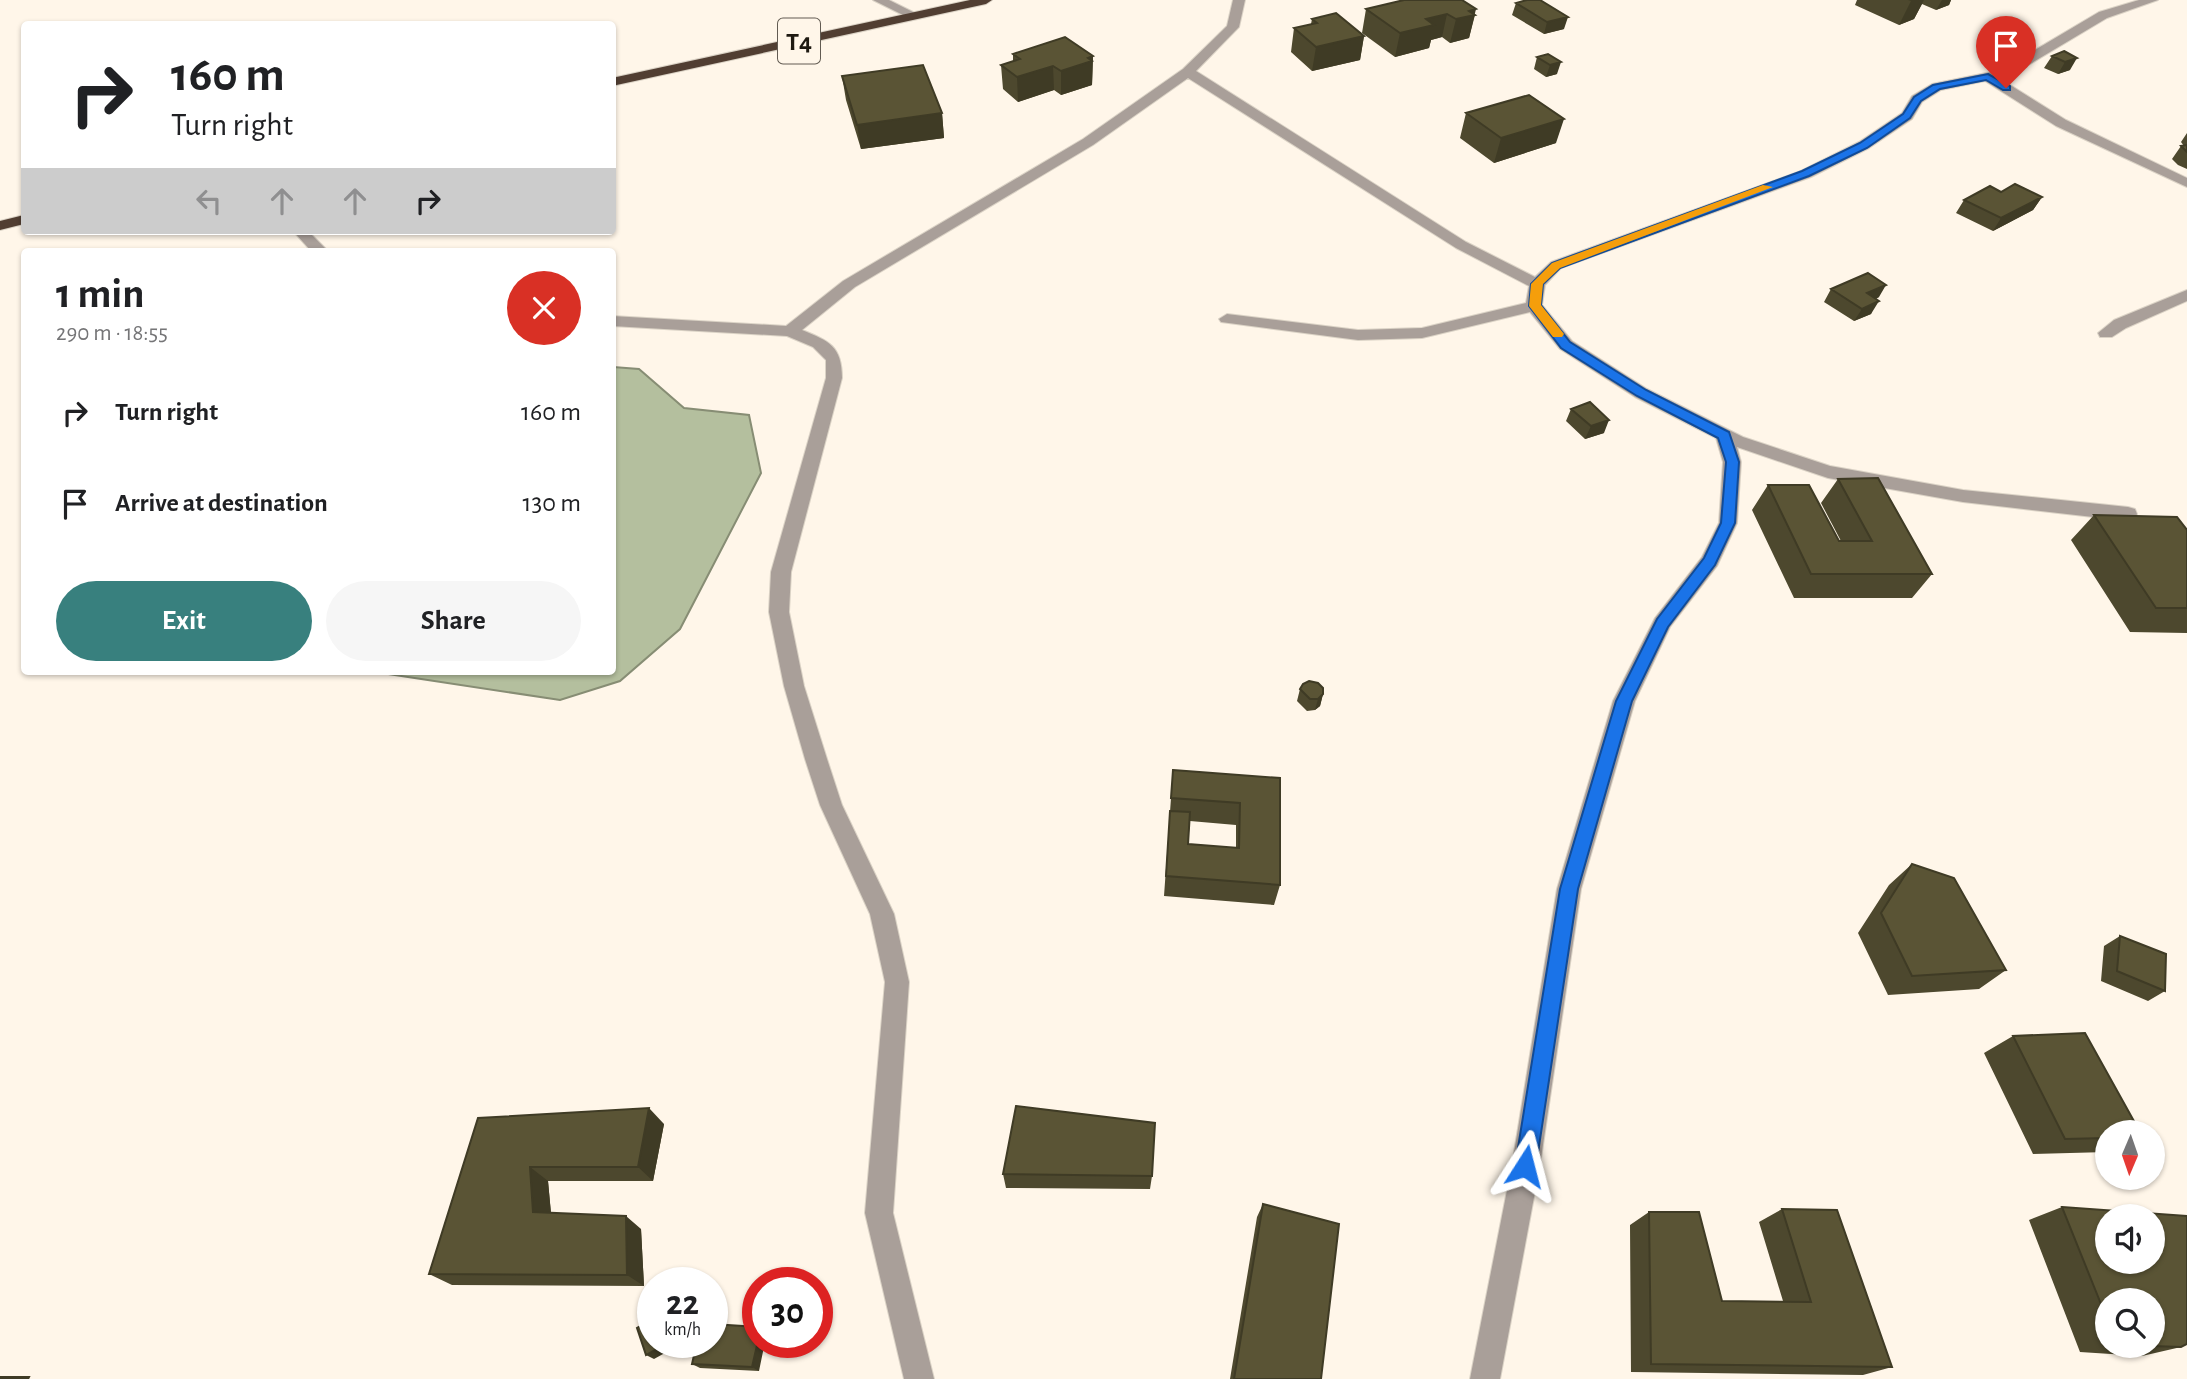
<!DOCTYPE html>
<html lang="en">
<head>
<meta charset="utf-8">
<style>
	body { margin:0; font-family:"Alegreya Sans",sans-serif; background:#f6f6f6; color:#202124; height:100vh; display:flex; flex-direction:column; font-size:26px; white-space:nowrap }
	* { box-sizing:border-box; margin:0 }
	p { font-size:23px; color:#757577 }
	.icon { flex:none; width:38px; height:38px; fill:none; stroke:currentColor; stroke-width:2; stroke-linecap:round; stroke-linejoin:round }
	.map { position:relative; flex:1; overflow:hidden }
	.panel { position:absolute; left:21px; top:248px; width:595px; height:427px; display:flex; flex-direction:column; background:#fff; border-radius:7px; box-shadow:0 2px 5px #0004 }
	.panel>* { flex:none }
	.top-card { position:absolute; left:21px; top:21px; width:595px; height:214px; border-radius:7px; box-shadow:0 2px 5px #0004; background:#fff; color:#202124; overflow:hidden }
	.needle { width:46px; rotate:182deg }
	.fabs { position:absolute; left:2095px; top:1120px; display:grid; gap:14px }
	.fabs a { display:grid; place-items:center; width:70px; height:70px; border-radius:50%; background:#fff; box-shadow:0 2px 5px #0004; font-size:35px }
	.speed { position:absolute; left:637px; top:1267px; display:flex; gap:14px; font-size:35px; font-weight:700; text-align:center }
	.speed>* { display:grid; place-content:center; width:91px; height:91px; border-radius:50%; background:#fff; box-shadow:0 2px 5px #0004; line-height:1 }
	.speed small { font-size:18px; font-weight:400 }
	.speed .limit { border:10px solid #d22; background:#fff; color:#111 }
	.pin { position:absolute; display:grid; place-items:center; width:60px; height:60px; color:#fff; margin:-72px -30px; border-radius:50% 50% 50% 0; rotate:-45deg; box-shadow:0 0 7px #0007 }
	.pin .icon { rotate:45deg }
	.me { position:absolute; width:77px; margin:-38px; rotate:9deg; stroke-linejoin:round; filter:drop-shadow(0 0 5px #0008) }
	.turn { display:flex; align-items:center; gap:24px; height:147px; padding:0 35px; font-size:32px }
	.turn .icon { width:91px; height:91px; stroke-width:2.5 }
	.turn b { display:block; font-size:49px; line-height:60px }
	.lanes { display:flex; align-items:center; height:66px; padding:0 35px; background:#0003; justify-content:center; gap:35px; direction:ltr }
	.lanes .off { opacity:.35 }
	.round { display:grid; place-items:center; flex:none; width:74px; height:74px; border-radius:37px; background:#f6f6f6 }
	.summary { display:flex; align-items:center; justify-content:space-between; height:119px; padding:0 35px }
	h1 { font-size:42px; font-weight:600; line-height:52px }
	.cta { display:flex; gap:14px; margin-top:auto; padding:14px 35px }
	.cta a { flex:1; height:80px; border-radius:42px; background:#38807e; color:#fff; font-size:28px; font-weight:600; line-height:80px; text-align:center }
	.cta a+a { background:#f6f6f6; color:#202124 }
	ul { padding:0; list-style:none }
	li { display:flex; align-items:center; gap:21px; height:91px; padding:0 35px }
	li div { flex:1 }
	li b { display:block; font-size:26px }
	li em { font-style:normal }
	.map>svg:first-child { display:block }
	.water { fill:#b4bf9e; stroke:#878d74; stroke-width:2 }
	.lines { fill:none; stroke-linecap:round; stroke-linejoin:round }
	.minor-casing { stroke:#dbd3c6; stroke-width:2 }
	.highway-casing { stroke:#dbd3c6; stroke-width:2 }
	.minor { fill:#a99f99; fill-rule:evenodd }
	.highway { fill:#513e32; fill-rule:evenodd }
	.wall { fill:#4d482e; fill-rule:evenodd }
	.shaded-wall { fill:#3f3b25 }
	.building { fill:#5a5435; stroke:#3f3b25; stroke-width:2; fill-rule:evenodd }
	.route { fill:#1a73e8; stroke:#114b97; stroke-width:2 }
	.slow { fill:#f59e0b }
	.labels { text-anchor:middle; stroke-width:7; stroke-linejoin:round; paint-order:stroke }
	.shield { fill:#fff6e9; stroke:#625b52; stroke-width:2 }
	.shield-label { font-size:26px; font-weight:bold; fill:#1e1911 }
</style>
</head>
<body>
<div class="map">
<svg width="2187" height="1379" viewBox="0 0 2187 1379">
	<rect width="100%" height="100%" fill="#fff6e9"/>
	<!-- water -->
	<path class="water" d="M613 367 639 369 684 408 749 415 761 473 680 629 620 681 560 700 375 672H612Z"/>
	<g class="lines">
		<!-- minor casing -->
		<g class="minor-casing">
			<path id="minor" d="M873 0H889L919 15 909 18Z
				M1233 0H1245L1239 27 1196 71 1466 242 1535 277 1551 262 1801 171 1859 142 1902 113 1912 96 1932 84 2001 70 2099 12 2139 0H2158L2107 18 2010 76 1999 78 2066 120 2187 178V187L2056 126 1985 81 1941 90 1922 102 1912 119 1869 148 1811 177 1561 268 1545 285 1542 305 1572 341 1647 389 1743 437 1830 466 1963 490 2128 507 2135 509 2137 514 2135 519 2128 521 1963 502 1828 478 1737 447 1741 462 1737 523 1717 566 1670 627 1635 701 1581 889 1540 1165 1500 1379H1470L1512 1165 1557 889 1613 701 1655 618 1702 557 1719 523 1723 462 1716 438 1635 397 1560 349 1530 312 1422 338 1358 340 1221 322 1219 319 1227 314 1358 330 1422 328 1526 303 1529 286 1456 248 1188 78 1093 145 855 287 802 330C829 341 842 346 842 378L791 572 789 612 804 686 827 759 842 805 894 914 909 982 893 1213 934 1379H904L865 1213 885 982 870 914 820 805 805 759 784 686 769 612 771 572 826 378V360L813 347 787 336 612 326V316L786 326 843 281 1083 139 1183 69 1227 26Z
				M293 231H308L329 252H312Z
				M2187 290V301L2126 328 2112 337H2100L2098 333 2114 320Z"/>
		</g>
		<!-- highway casing -->
		<g class="highway-casing">
			<path id="highway" d="M970 0H992L986 4 612 86V78Z
				M24 215V224L0 230V221Z"/>
		</g>
		<!-- minor -->
		<use href="#minor" class="minor"/>
		<!-- highway -->
		<use href="#highway" class="highway"/>
	</g>
	<!-- wall -->
	<path class="wall" d="M1857 0H1951L1949 5 1936 10 1922 4 1914 19 1899 25 1855 5Z
		M1516 3 1564 29 1544 34 1512 15Z
		M1366 9 1475 14V15L1469 38 1450 43 1442 37 1431 40 1429 48 1395 57 1362 33Z
		M1312 19 1364 36 1360 60 1312 71 1291 52 1294 28 1311 24Z
		M2064 51 2070 70 2058 74 2044 68 2052 56Z
		M1013 54 1093 56 1092 85 1061 95 1054 90 1018 102 1003 89 1001 65 1013 62Z
		M1548 54 1557 74 1546 77 1534 69 1537 57Z
		M842 76 942 113 944 138 861 149 846 100Z
		M1466 113 1556 143 1494 163 1460 138Z
		M2187 133V169L2178 165 2172 159 2181 146H2184L2181 142Z
		M2001 192 2042 197 2033 210 1993 231 1956 213 1964 200Z
		M1831 289 1879 297 1876 299 1871 314 1854 321 1824 302Z
		M1571 409 1604 433 1585 439 1566 421Z
		M1838 479 1932 574 1912 598H1794L1752 510 1768 485 1839 541H1841L1821 503Z
		M2094 515 2187 530V633L2130 632 2071 540Z
		M1300 689 1323 694 1320 706 1315 710 1307 711 1297 701Z
		M1173 770 1280 778V885L1274 905 1164 896ZM1190 821 1236 825V848L1188 844Z
		M1912 864 2006 970 1979 989 1888 995 1858 933 1889 885Z
		M2120 936 2165 991 2148 1001 2101 981 2104 946Z
		M2013 1036 2107 1132V1152L2033 1154 1984 1053Z
		M478 1118 664 1124 653 1181H548L551 1213 641 1229 644 1286 452 1285 429 1274Z
		M1003 1174 1152 1176 1150 1189 1006 1188Z
		M1263 1204 1321 1379H1230L1257 1217Z
		M2062 1207 2181 1347 2142 1356 2080 1352 2029 1220ZM2107 1300 2152 1346H2107Z
		M1782 1209 1892 1367 1863 1375 1631 1372 1630 1225 1649 1212 1722 1301H1783L1759 1222Z
		M758 1327 759 1371 700 1368 692 1364Z"/>
	<!-- shaded-wall -->
	<path class="shaded-wall" d="M1908 0H1924L1914 19 1899 25 1911 1Z
		M1942 0H1951L1949 5 1936 10Z
		M1476 9 1469 38 1450 43 1456 19 1469 11Z
		M1447 14 1442 37 1431 40 1429 48 1395 57 1400 33 1426 19Z
		M1568 17 1564 29 1544 34 1547 22Z
		M1364 36 1360 60 1312 71 1316 47Z
		M1093 56 1092 85 1061 95V71Z
		M2077 58 2070 70 2058 74 2065 62Z
		M1561 62 1557 74 1546 77 1550 65Z
		M1053 66 1054 90 1018 102 1017 77Z
		M942 113 944 138 861 149 857 125Z
		M1564 119 1556 143 1494 163 1501 138Z
		M2042 197 2033 210 1993 231 2001 218Z
		M1886 285 1879 297 1859 306 1867 293Z
		M1879 301 1871 314 1854 321 1862 309Z
		M1609 420 1604 433 1585 439 1591 426Z
		M1323 694 1320 706 1315 710 1318 699Z
		M649 1108 664 1124 653 1181 638 1167Z
		M530 1167 548 1181 552 1225 533 1212Z
		M626 1216 641 1229 644 1286 627 1275Z
		M669 1342H683V1343L654 1359 646 1355Z
		M758 1342H765L759 1371 752 1367Z"/>
	<!-- building -->
	<path class="building" d="M1404 0H1462L1476 9 1469 11 1475 15 1456 19 1447 14 1426 19 1434 25 1400 33 1366 9Z
		M1527 0H1540L1568 17 1547 22 1516 3Z
		M1336 13 1364 36 1316 47 1294 28 1317 23 1312 19Z
		M1065 37 1093 56 1088 58 1092 61 1061 71 1053 66 1017 77 1001 65 1020 59 1013 54Z
		M2064 51 2077 58 2065 62 2052 56Z
		M1548 54 1561 62 1550 65 1537 57Z
		M923 65 942 113 857 125 842 76Z
		M1529 95 1564 119 1501 138 1466 113Z
		M2187 145V152L2181 146Z
		M2015 184 2042 197 2001 218 1964 200 1990 186 2001 192Z
		M1868 273 1886 285 1867 293 1879 301 1862 309 1831 289Z
		M1590 402 1609 420 1591 426 1571 409Z
		M1878 478 1932 574H1811L1768 485H1809L1839 541H1872L1838 479Z
		M2094 515 2177 517 2187 530V608H2156Z
		M1309 681 1318 683 1323 688V694L1318 699H1310L1300 689 1303 684Z
		M1173 770 1280 778V885L1166 876 1170 811 1190 812 1188 844 1239 848 1240 803 1171 798Z
		M1912 864 1954 878 2006 970 1912 976 1881 913Z
		M2120 936 2166 954 2165 991 2117 971Z
		M2085 1033 2140 1132H2107V1138L2065 1139 2013 1036Z
		M1016 1106 1155 1123 1152 1176 1003 1174Z
		M649 1108 638 1167H530L533 1212 626 1216 627 1275 429 1274 478 1118Z
		M1263 1204 1339 1224 1321 1379H1234Z
		M2062 1207 2187 1216V1344L2181 1347 2152 1346V1300H2107V1319ZM2107 1216H2152V1262H2107Z
		M1782 1209 1837 1210 1892 1367 1651 1364 1649 1212H1699L1722 1301 1811 1302Z
		M653 1319V1342H669L646 1355 637 1328Z
		M712 1324 758 1327V1341L752 1367 692 1364 697 1342H712Z
		M0 1377H29L28 1379H0Z"/>
	<!-- route -->
	<path class="route" d="M1988 74 2010 86V90H2003L1986 80 1940 89 1921 101 1910 118 1867 148 1809 176 1560 268 1543 284 1541 305 1570 342 1646 390 1729 432 1739 462 1735 523 1715 565 1668 627 1632 701 1578 889 1536 1166 1533 1173 1525 1176 1518 1173 1515 1166 1560 889 1616 701 1657 619 1704 558 1721 523 1726 462 1718 438 1637 396 1561 348 1529 306 1531 284 1552 263 1802 171 1860 143 1903 114 1914 97 1933 85Z"/>
	<!-- slow -->
	<path class="slow" d="M1763 185 1773 187 1560 268 1543 284 1541 305 1564 334 1562 337H1553L1529 306 1531 284 1552 263Z"/>
	<g class="labels">
		<!-- shield labels -->
		<rect class="shield" x="778" y="18.5" width="42" height="45" rx="5"/>
		<g class="shield-label">
			<text x="799" y="50">T4</text>
		</g>
	</g>
</svg>
<div class="fabs">
<a><svg class="needle" viewBox="-14 -14 28 28"><path d="M0-13l5 13h-10z" fill="#e53935"/><path d="M0 13l5-13h-10z" fill="#757577"/></svg></a>
<a><svg class="icon" aria-label="sound" viewBox="0 0 24 24"><path d="M4 9h4l5-4v14l-5-4H4zM17 9q2 3 0 6"/></svg></a>
<a><svg class="icon" aria-label="search" viewBox="0 0 24 24"><circle cx="10" cy="10" r="6"/><path d="M15 15l6 6"/></svg></a>
</div>
<div class="speed"><div>22<small>km/h</small></div><div class="limit">30</div></div>
<div class="pin" style="left:2006px;top:88px;background:#d93025"><svg class="icon" aria-label="arrive" viewBox="0 0 24 24"><path d="M6 21V4h12l-3 4 3 4H6"/></svg></div>
<svg class="me" style="left:1525px;top:1166px" viewBox="-20 -20 40 40"><path d="M0-17L14 15 0 8-14 15z" fill="#1a73e8" stroke="#fff" stroke-width="4"/></svg>
<div class="top-card">
<div class="turn"><svg class="icon" aria-label="right" viewBox="0 0 24 24"><path d="M7 20v-9h11M14 6l5 5-5 5"/></svg><div><b>160 m</b>Turn right</div></div>
<div class="lanes"><svg class="icon off" aria-label="left" viewBox="0 0 24 24"><path d="M17 20v-9H6M10 6l-5 5 5 5"/></svg><svg class="icon off" aria-label="ahead" viewBox="0 0 24 24"><path d="M12 20V5M6 11l6-6 6 6"/></svg><svg class="icon off" aria-label="ahead" viewBox="0 0 24 24"><path d="M12 20V5M6 11l6-6 6 6"/></svg><svg class="icon" aria-label="right" viewBox="0 0 24 24"><path d="M7 20v-9h11M14 6l5 5-5 5"/></svg></div>
</div>
<section class="panel">
<div class="summary"><div><h1>1 min</h1><p>290 m · 18:55</p></div><a class="round" style="background:#d93025;color:#fff"><svg class="icon" aria-label="close" viewBox="0 0 24 24"><path d="M6 6l12 12M18 6L6 18"/></svg></a></div>
<ul>
<li><svg class="icon" aria-label="right" viewBox="0 0 24 24"><path d="M7 20v-9h11M14 6l5 5-5 5"/></svg><div><b>Turn right</b></div><em>160 m</em></li>
<li><svg class="icon" aria-label="arrive" viewBox="0 0 24 24"><path d="M6 21V4h12l-3 4 3 4H6"/></svg><div><b>Arrive at destination</b></div><em>130 m</em></li>
</ul>
<div class="cta"><a>Exit</a><a>Share</a></div>
</section>
</div>
</body>
</html>
